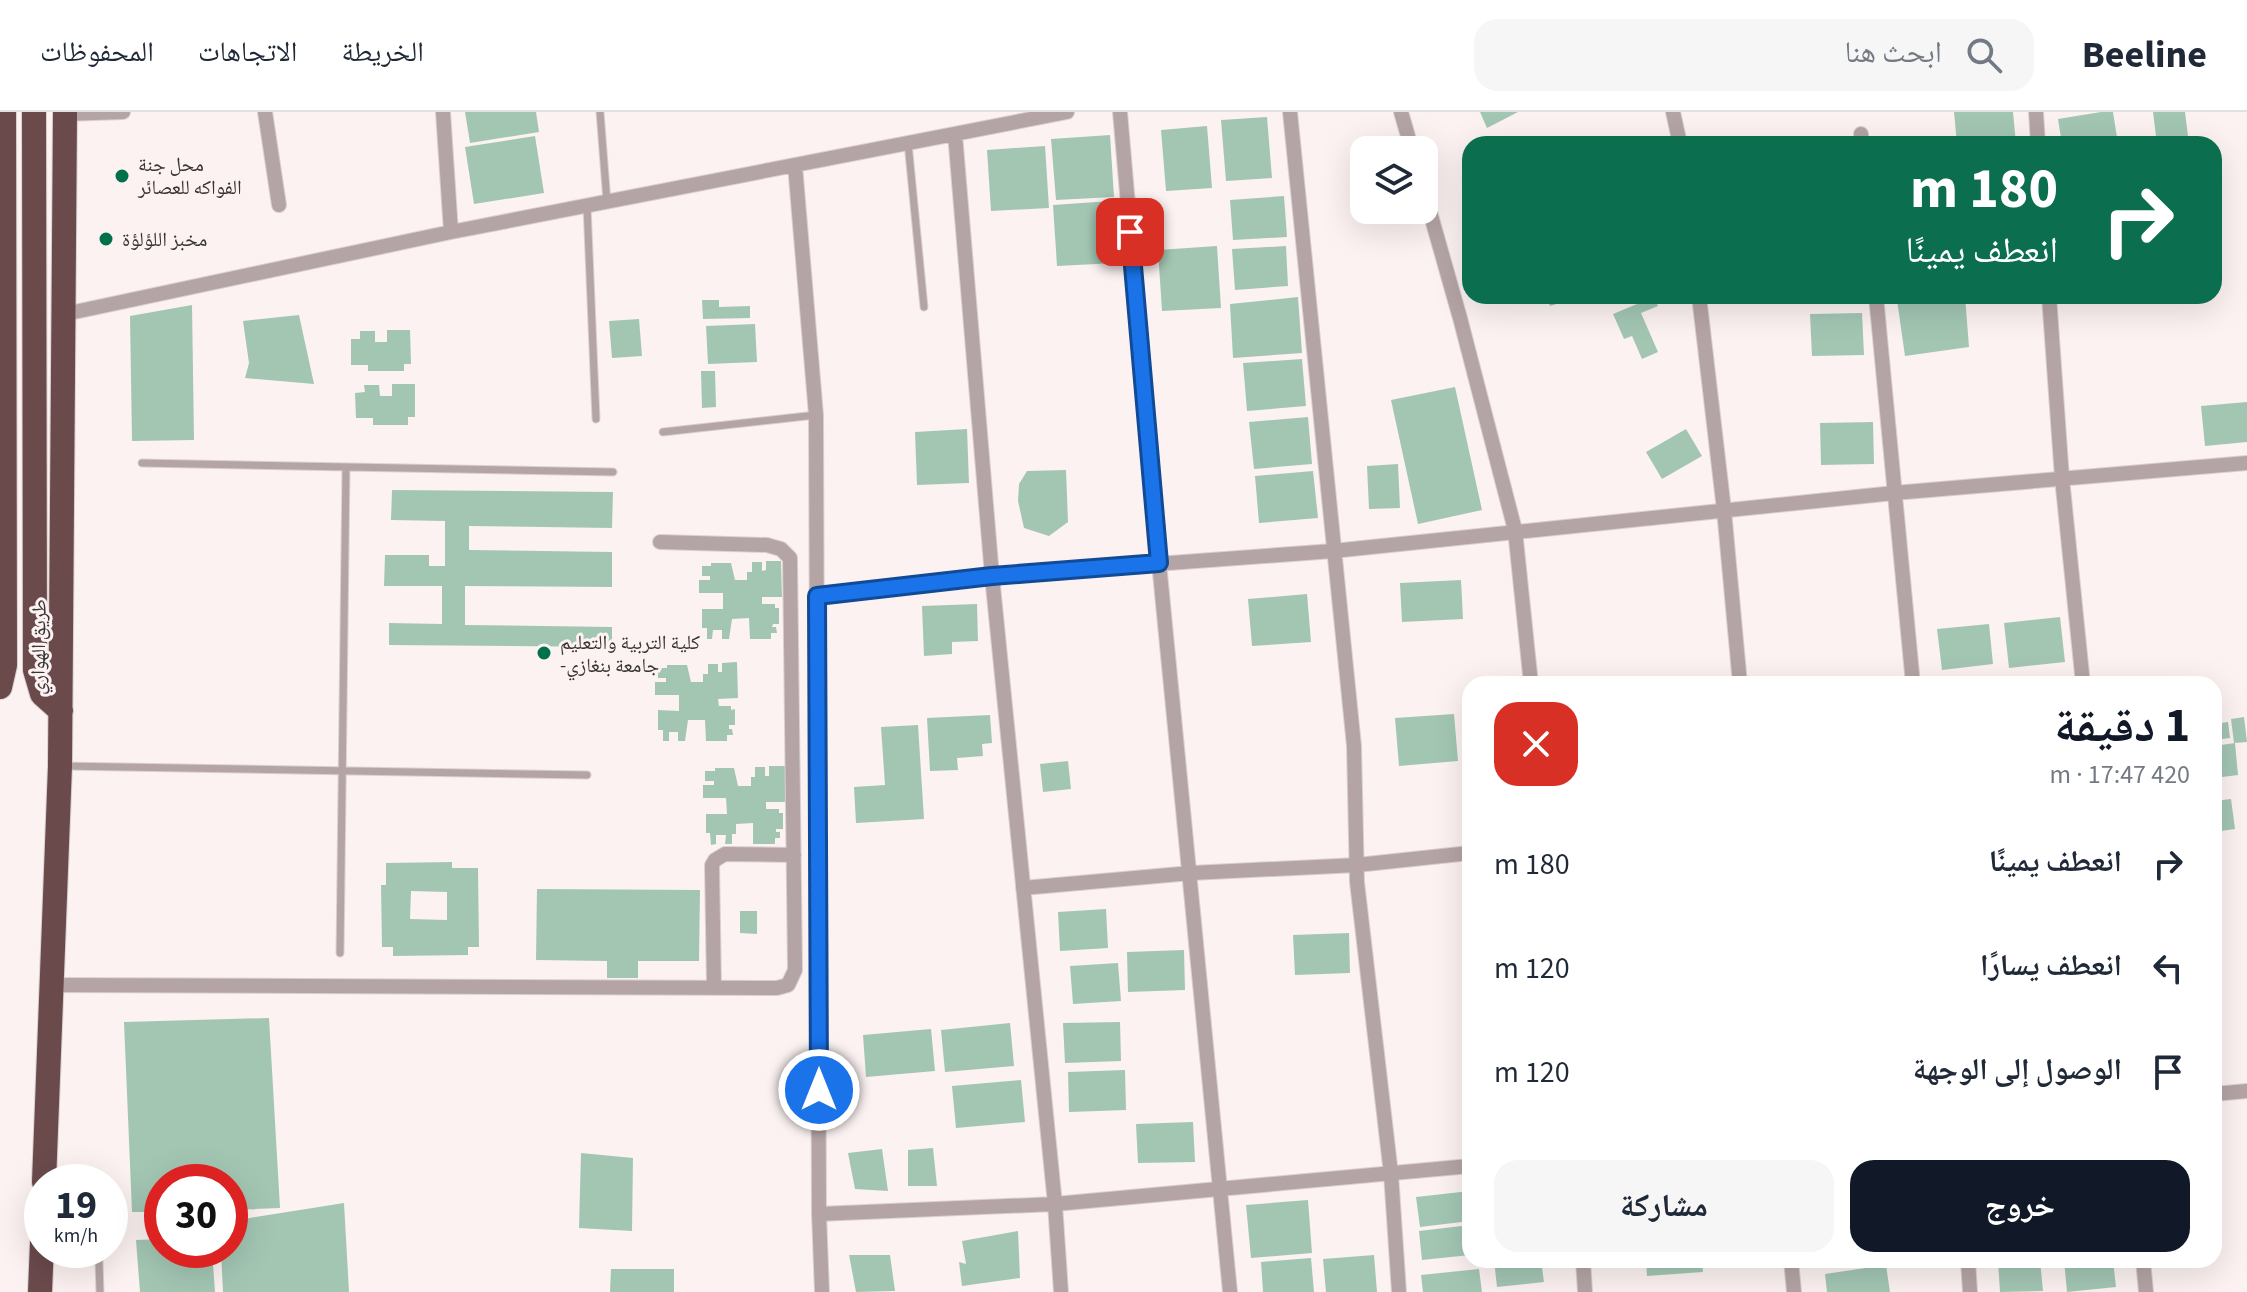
<!DOCTYPE html>
<html lang="ar">
<head>
<meta charset="utf-8">
<style>
	body { margin:0; font-family:"Source Sans 3","Noto Naskh Arabic",sans-serif; background:#f6f6f7; color:#1f2937; direction:rtl; height:100vh; display:flex; flex-direction:column; font-size:30px; white-space:nowrap }
	* { box-sizing:border-box; margin:0 }
	p { font-size:26px; color:#747a83 }
	.icon { flex:none; width:44px; height:44px; fill:none; stroke:currentColor; stroke-width:2; stroke-linecap:round; stroke-linejoin:round }
	.map { position:relative; flex:1; overflow:hidden; direction:ltr }
	.details { position:absolute; left:1462px; top:564px; width:760px; height:592px; display:flex; flex-direction:column; background:#fff; border-radius:24px; box-shadow:0 8px 32px #0002; direction:rtl }
	.details>* { flex:none }
	.hud { position:absolute; left:1462px; top:24px; width:760px; height:168px; border-radius:24px; box-shadow:0 8px 32px #0002; direction:rtl; background:#0b6e4f; color:#fff; overflow:hidden }
	.buttons { position:absolute; left:1350px; top:24px; display:grid; gap:16px }
	.buttons a { display:grid; place-items:center; width:88px; height:88px; border-radius:16px; background:#fff; box-shadow:0 8px 32px #0002; font-size:40px }
	.speed { position:absolute; left:24px; top:1052px; display:flex; gap:16px; font-size:40px; font-weight:700; text-align:center }
	.speed>* { display:grid; place-content:center; width:104px; height:104px; border-radius:50%; background:#fff; box-shadow:0 8px 32px #0002; line-height:1 }
	.speed small { font-size:20px; font-weight:400 }
	.speed .limit { border:12px solid #d22; background:#fff; color:#111 }
	.pin { position:absolute; display:grid; place-items:center; width:68px; height:68px; color:#fff; margin:-34px; border-radius:16px; box-shadow:0 4px 12px #0006 }
	.me { position:absolute; width:88px; margin:-44px; rotate:0deg; stroke-linejoin:round; filter:drop-shadow(0 0 6px #0008) }
	.turn { display:flex; align-items:center; gap:28px; height:168px; padding:0 32px; font-size:36px }
	.turn .icon { width:104px; height:104px; stroke-width:2.5 }
	.turn b { display:block; font-size:56px; line-height:68px }
	.round { display:grid; place-items:center; flex:none; width:84px; height:84px; border-radius:24px; background:#f6f6f7 }
	.headline { display:flex; align-items:center; justify-content:space-between; height:136px; padding:0 32px }
	h1 { font-size:48px; font-weight:700; line-height:60px; color:#111827 }
	.cta { display:flex; gap:16px; margin-top:auto; padding:16px 32px }
	.cta a { flex:1; height:92px; border-radius:24px; background:#111827; color:#fff; font-size:32px; font-weight:700; line-height:92px; text-align:center }
	.cta a+a { background:#f6f6f7; color:#1f2937 }
	ul { padding:0; list-style:none }
	li { display:flex; align-items:center; gap:24px; height:104px; padding:0 32px }
	li div { flex:1 }
	li b { display:block; font-size:30px }
	li em { font-style:normal }
	header { display:flex; align-items:center; gap:48px; box-sizing:border-box; height:112px; padding:0 40px; background:#fff; border-bottom:2px solid #e0e1e3 }
	header strong { font-size:38px }
	nav { display:flex; gap:44px; margin-inline-start:auto; font-size:28px }
	.search { width:560px; height:72px; background:#f6f6f7; display:flex; align-items:center; gap:20px; box-sizing:border-box; padding:0 28px; border-radius:24px; color:#747a83; font-size:30px }
	.map>svg:first-child { display:block }
	.building { fill:#a3c6b3; fill-rule:evenodd }
	.lines { fill:none; stroke-linecap:round; stroke-linejoin:round }
	.lane-casing { stroke:#d9d0d0; stroke-width:9 }
	.street-casing { stroke:#d9d0d0; stroke-width:16 }
	.highway-casing { stroke:#d9d0d0; stroke-width:26 }
	.lane { stroke:#b5a4a5; stroke-width:7 }
	.street { stroke:#b5a4a5; stroke-width:14 }
	.highway { stroke:#6b4a4c; stroke-width:24 }
	.route-casing { stroke:#114b97; stroke-width:20 }
	.route { stroke:#1a73e8; stroke-width:14 }
	.poi-dot { fill:#00714b; stroke:#fcf2f2; stroke-width:3 }
	.labels { text-anchor:middle; stroke-width:6; stroke-linejoin:round; paint-order:stroke }
	.poi-label { font-size:20px; fill:#383434; stroke:#fcf2f2; text-anchor:start }
	.street-label { font-size:20px; fill:#383434; stroke:#fcf2f2 }
</style>
</head>
<body>
<header>
<strong>Beeline</strong>
<div class="search"><svg class="icon" aria-label="search" viewBox="0 0 24 24"><circle cx="10" cy="10" r="6"/><path d="M15 15l6 6"/></svg>ابحث هنا</div>
<nav><a>الخريطة</a><a>الاتجاهات</a><a>المحفوظات</a></nav>
</header>
<div class="map">
<svg width="2247" height="1180" viewBox="0 0 2247 1180">
	<rect width="100%" height="100%" fill="#fcf2f2"/>
	<!-- building -->
	<path class="building" d="M465 0H536L539 20 470 31Z
		M1480 0H1518L1487 16Z
		M1954 0H2013L2016 32H1957Z
		M2101 0H2113L2118 32H2062L2058 7Z
		M2153 0H2185L2189 32H2157Z
		M1267 5 1272 66 1226 69 1221 8Z
		M1207 14 1212 76 1166 79 1161 18Z
		M1110 23 1114 85 1056 88 1051 27Z
		M535 24 544 81 474 92 465 35Z
		M1846 27V32H1794V28Z
		M1045 34 1049 96 991 99 987 38Z
		M1284 84 1287 125 1233 128 1230 88Z
		M1111 89 1116 151 1057 154 1053 93Z
		M1217 134 1221 196 1162 199 1158 138Z
		M1286 134 1288 174 1235 178 1232 137Z
		M1546 184H1579V185L1550 194Z
		M1965 184 1969 235 1905 244 1897 188Z
		M1298 185 1302 241 1233 246 1230 192Z
		M1654 185 1658 194 1641 201 1658 240 1642 247 1632 224 1624 227 1613 202Z
		M702 188H719V195L750 194V206L703 207Z
		M192 193 194 328 132 329 130 204Z
		M1862 201 1864 243 1812 244 1810 202Z
		M299 203 314 272 245 266 249 251 243 209Z
		M639 207 642 244 612 246 609 209Z
		M755 212 757 250 708 252 706 214Z
		M387 218H410L411 252H404V259H368V253H351V227H360V219H375V230H387Z
		M1302 247 1306 294 1247 299 1243 251Z
		M701 259H715L716 295 702 296Z
		M392 272H415V305H408V313H373V306H356L355 281 365 280 364 273H379L380 284H392Z
		M1455 275 1482 398 1418 412 1391 288Z
		M2247 290V330L2205 334 2201 294Z
		M1308 305 1312 352 1254 357 1249 310Z
		M1873 310 1874 352 1821 353 1820 311Z
		M967 317 969 371 917 373 915 320Z
		M1686 317 1702 344 1662 367 1646 340Z
		M1398 352 1400 396 1369 397 1367 354Z
		M1066 358 1068 410 1049 424 1024 416 1018 389 1019 372 1027 359Z
		M1313 359 1318 406 1259 411 1255 364Z
		M392 378 613 380 612 416 469 414V438L612 440V475L465 474V513L612 515V535L389 533V511L442 512V474H384L385 443H429V454H445V409L391 408Z
		M766 449H781L782 485H762V492H775V496H779V512H773L772 515H776L777 521H771V527H750L749 506 732 507 729 527H722V518H713L712 527H707V516H702V497H723V481H699V468H710V464H702V454H711V451H731L735 468H747V460H752V450H762V459L766 458Z
		M1461 468 1463 507 1402 510 1400 471Z
		M1307 482 1311 530 1252 534 1248 487Z
		M977 492 978 529 952 530V542L924 544 922 494Z
		M2060 505 2065 550 2009 556 2004 511Z
		M1989 512 1993 552 1942 558 1937 517Z
		M737 550 738 586 718 587 719 594H731V598L735 597V613H729V617H732L733 623H727V629H706L705 608H688L685 629H678V620H669V629H663V618H658V598L679 599V583H655V570H666V566H658V556H667V553H687L691 570H703V562H708V552H718V560H722V551Z
		M2065 564 2066 572H2014L2013 568Z
		M1454 602 1458 649 1399 654 1395 606Z
		M990 603 992 631 982 632 983 644 957 646 958 658 930 659 927 606Z
		M2244 605 2247 630 2234 631 2231 607Z
		M2228 610 2230 626 2214 628V612Z
		M918 613 924 707 856 711 854 675 885 673 881 615Z
		M2235 631 2238 663 2214 666V634Z
		M1068 649 1071 677 1043 680 1040 652Z
		M769 654H785V690H766V697H779V701H783V717H776V720H780V726H775V732H753V711L736 712V722H732V732H725L726 723H716V732L711 733 710 721H706V702H727L726 686H703V673H714V669H705V659H715V656H734L738 674H751V665H755V655H765V664H769Z
		M2231 687 2235 717 2214 720V689Z
		M452 750V756H478L479 835H468V843L393 844V835H382L381 773H386V751ZM411 779 447 780V808L410 807Z
		M537 777 700 778 699 849H638V866H607V849L536 848Z
		M1106 797 1108 836 1060 839 1058 800Z
		M740 799H757V822L740 821Z
		M1349 821 1350 861 1295 863 1293 823Z
		M1184 838 1185 878 1128 880 1127 840Z
		M1118 851 1121 889 1073 892 1070 854Z
		M269 906 280 1096 230 1098V1070H162V1100H132L124 910Z
		M1120 910 1121 949 1065 951 1063 911Z
		M1010 911 1014 954 945 960 941 918Z
		M931 917 935 959 866 965 863 923Z
		M1125 958 1126 998 1069 1000 1068 960Z
		M1021 968 1025 1010 956 1016 952 974Z
		M1193 1010 1195 1050 1138 1051 1136 1012Z
		M933 1036 937 1074H908V1038Z
		M882 1037 888 1079 855 1077 848 1041Z
		M581 1041 633 1046 632 1119 579 1116Z
		M1470 1079V1109L1420 1115 1416 1085Z
		M1308 1088 1312 1141 1251 1146 1246 1093Z
		M344 1091 349 1180H223L221 1138H230V1109Z
		M1470 1113V1143L1422 1148 1419 1119Z
		M1018 1119 1020 1166 962 1174 959 1150 966 1152 962 1129Z
		M162 1127V1138H212L215 1180H140L136 1128Z
		M849 1143H890L895 1179 856 1180Z
		M1374 1143 1377 1180H1326L1323 1147Z
		M1311 1146 1314 1180H1263L1261 1150Z
		M1494 1148H1541L1544 1170 1497 1175Z
		M1646 1148H1702L1703 1160 1647 1164Z
		M2010 1148H2040L2043 1179 2000 1180 1998 1149Z
		M2064 1148H2113L2116 1175 2067 1180Z
		M1886 1153 1890 1180H1827L1825 1162Z
		M611 1157H674V1180H610Z
		M1479 1157 1482 1180H1423L1421 1163Z"/>
	<g class="lines">
		<!-- lane casing -->
		<g class="lane-casing">
			<path id="lane" d="M600 0 607 90
				M908 31 924 195
				M587 94 596 307
				M663 320 816 303
				M142 351 613 360
				M63 654 587 663
				M340 841 346 355
				M99 1149 100 1180"/>
		</g>
		<!-- street casing -->
		<g class="street-casing">
			<path id="street" d="M265 0 279 93
				M443 0 451 120
				M1120 0 1159 451 1230 1180
				M1290 0 1354 634 1357 770 1391 1062 1399 1180
				M1401 0 1412 38
				M1673 0 1680 32
				M2036 0 2038 32
				M65 2 123 0
				M955 22 992 464 1333 439 1894 381 2247 351
				M1861 22 1862 32
				M795 53 816 303 819 1102 822 1180
				M1424 79 1460 206 1515 418 1531 572
				M1699 184 1724 398 1740 572
				M1876 184 1913 572
				M2049 184 2062 366 2083 572
				M65 202 451 120 1067 0
				M817 484 992 464 1055 1092 1061 1180
				M1023 776 1191 761 1357 753 1470 741
				M52 873 777 876 788 873 795 858 790 446 781 437 767 433 660 430
				M714 876 712 753 715 748 725 742 794 743
				M2214 982 2247 979
				M819 1102 1055 1092 1470 1054
				M1583 1148 1585 1180
				M1791 1148 1794 1180
				M1968 1148 1970 1180
				M2143 1148 2146 1180"/>
		</g>
		<!-- highway casing -->
		<g class="highway-casing">
			<path id="highway" d="M34 0 35 558 42 582 61 599
				M0 575 5 553 4 0
				M44 1070 60 654 65 0
				M40 1180 42 1131"/>
		</g>
		<!-- lane -->
		<use href="#lane" class="lane"/>
		<!-- street -->
		<use href="#street" class="street"/>
		<!-- highway -->
		<use href="#highway" class="highway"/>
	</g>
	<g class="lines">
		<!-- route casing -->
		<g class="route-casing">
			<path id="route" d="M819 978 817 484 992 464 1159 451 1130 120"/>
		</g>
		<!-- route -->
		<use href="#route" class="route"/>
	</g>
	<!-- markers -->
	<g class="poi-dot">
		<circle cx="122" cy="64" r="8"/>
		<circle cx="106" cy="127" r="8"/>
		<circle cx="544" cy="541" r="8"/>
	</g>
	<g class="labels">
		<!-- poi labels -->
		<g class="poi-label">
			<text x="138" y="59">محل جنة<tspan x="138" dy="23">الفواكه للعصائر</tspan></text>
			<text x="122" y="134">مخبز اللؤلؤة</text>
			<text x="560" y="537">كلية التربية والتعليم<tspan x="560" dy="23">-جامعة بنغازي</tspan></text>
		</g>
		<!-- street labels -->
		<g class="street-label">
			<text transform="translate(38 535) rotate(-89)" y="7">طريق الهواري</text>
		</g>
	</g>
</svg>
<div class="buttons">
<a><svg class="icon" aria-label="layers" viewBox="0 0 24 24"><path d="M12 4l9 5-9 5-9-5zM3 14l9 5 9-5"/></svg></a>
</div>
<div class="speed"><div>19<small>km/h</small></div><div class="limit">30</div></div>
<div class="pin" style="left:1130px;top:120px;background:#d93025"><svg class="icon" aria-label="arrive" viewBox="0 0 24 24"><path d="M6 21V4h12l-3 4 3 4H6"/></svg></div>
<svg class="me" style="left:819px;top:978px" viewBox="-20 -20 40 40"><circle r="17" fill="#1a73e8" stroke="#fff" stroke-width="3"/><path d="M0-11L8 9 0 5-8 9z" fill="#fff"/></svg>
<div class="hud">
<div class="turn"><svg class="icon" aria-label="right" viewBox="0 0 24 24"><path d="M7 20v-9h11M14 6l5 5-5 5"/></svg><div><b>180 m</b>انعطف يمينًا</div></div>
</div>
<section class="details">
<div class="headline"><div><h1>1 دقيقة</h1><p>420 m · 17:47</p></div><a class="round" style="background:#d93025;color:#fff"><svg class="icon" aria-label="close" viewBox="0 0 24 24"><path d="M6 6l12 12M18 6L6 18"/></svg></a></div>
<ul>
<li><svg class="icon" aria-label="right" viewBox="0 0 24 24"><path d="M7 20v-9h11M14 6l5 5-5 5"/></svg><div><b>انعطف يمينًا</b></div><em>180 m</em></li>
<li><svg class="icon" aria-label="left" viewBox="0 0 24 24"><path d="M17 20v-9H6M10 6l-5 5 5 5"/></svg><div><b>انعطف يسارًا</b></div><em>120 m</em></li>
<li><svg class="icon" aria-label="arrive" viewBox="0 0 24 24"><path d="M6 21V4h12l-3 4 3 4H6"/></svg><div><b>الوصول إلى الوجهة</b></div><em>120 m</em></li>
</ul>
<div class="cta"><a>خروج</a><a>مشاركة</a></div>
</section>
</div>
</body>
</html>
